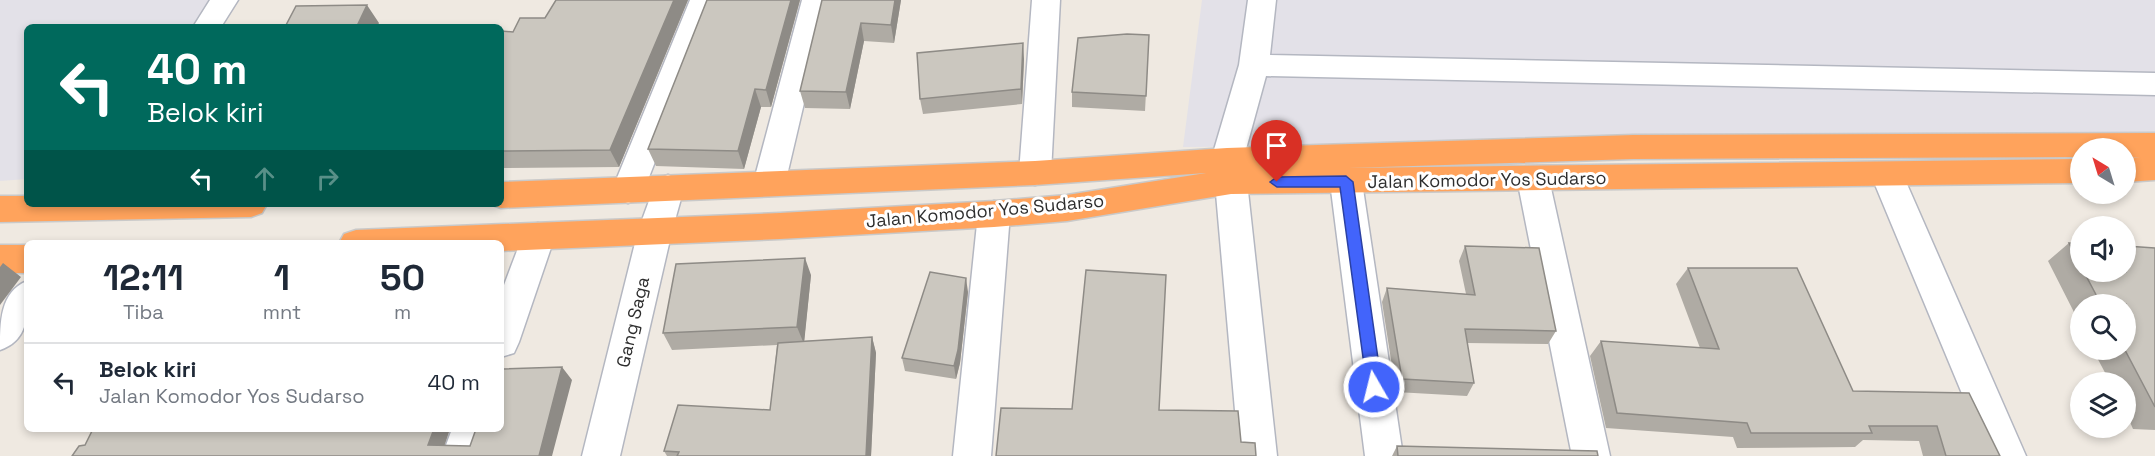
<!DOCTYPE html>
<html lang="id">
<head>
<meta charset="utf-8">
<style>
	body { margin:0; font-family:"Space Grotesk",sans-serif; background:#f2f2f3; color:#1f2937; height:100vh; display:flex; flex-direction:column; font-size:22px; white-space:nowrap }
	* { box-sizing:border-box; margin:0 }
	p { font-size:20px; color:#747a83 }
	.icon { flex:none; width:33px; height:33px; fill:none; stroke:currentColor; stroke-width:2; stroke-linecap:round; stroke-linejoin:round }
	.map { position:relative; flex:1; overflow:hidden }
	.drawer { position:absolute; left:24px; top:240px; width:480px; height:192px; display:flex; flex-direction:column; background:#fff; border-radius:9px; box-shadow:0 3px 9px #0003 }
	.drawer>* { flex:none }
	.guide { position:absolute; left:24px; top:24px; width:480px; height:183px; border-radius:9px; box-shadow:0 3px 9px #0003; background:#00695c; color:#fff; overflow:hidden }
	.needle { width:39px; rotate:322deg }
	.controls { position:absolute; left:2070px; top:138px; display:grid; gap:12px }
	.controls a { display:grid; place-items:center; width:66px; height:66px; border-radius:50%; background:#fff; box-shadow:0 3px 9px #0003; font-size:30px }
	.pin { position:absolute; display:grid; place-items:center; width:51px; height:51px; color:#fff; margin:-62px -26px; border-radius:50% 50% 50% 0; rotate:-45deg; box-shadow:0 0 6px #0007 }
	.pin .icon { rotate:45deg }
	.me { position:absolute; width:66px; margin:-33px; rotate:352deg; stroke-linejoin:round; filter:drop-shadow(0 0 4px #0008) }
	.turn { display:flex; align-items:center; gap:21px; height:126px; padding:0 24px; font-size:27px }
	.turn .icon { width:78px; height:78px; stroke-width:2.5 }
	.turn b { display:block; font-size:42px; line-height:51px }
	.lanes { display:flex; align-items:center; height:57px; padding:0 24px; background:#0003; justify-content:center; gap:30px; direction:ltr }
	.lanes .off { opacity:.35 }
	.eta { display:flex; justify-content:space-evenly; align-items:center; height:102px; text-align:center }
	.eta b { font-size:36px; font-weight:800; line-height:42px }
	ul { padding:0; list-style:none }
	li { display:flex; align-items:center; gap:18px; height:78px; padding:0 24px; border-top:2px solid #e0e1e3 }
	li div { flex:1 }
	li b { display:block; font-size:22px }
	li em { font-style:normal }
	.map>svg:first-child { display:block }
	.industrial { fill:#e3e1e8 }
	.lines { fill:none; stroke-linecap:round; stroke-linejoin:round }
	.minor-casing { stroke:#b4b7c1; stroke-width:3 }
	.highway-casing { stroke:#c9c9c9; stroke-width:3 }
	.minor { fill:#fff; fill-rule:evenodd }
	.highway { fill:#ffa35c; fill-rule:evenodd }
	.wall { fill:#afaba4 }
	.shaded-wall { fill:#8e8b86 }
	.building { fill:#cbc7bf; stroke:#8e8b86; stroke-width:1.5 }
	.route { fill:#4264fb; stroke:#2b41a3; stroke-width:1.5 }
	.labels { text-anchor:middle; stroke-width:6; stroke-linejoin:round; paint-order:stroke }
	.street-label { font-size:18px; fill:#2e2e2e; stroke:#fff }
</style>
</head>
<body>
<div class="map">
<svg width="2155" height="456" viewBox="0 0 2155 456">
	<rect width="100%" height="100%" fill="#efe9e1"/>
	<!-- industrial -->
	<path class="industrial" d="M0 0H219L200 27H27V179L0 181Z
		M1202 0H2155V142L1183 147Z"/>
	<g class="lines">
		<!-- minor casing -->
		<g class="minor-casing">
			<path id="minor" d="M210 0H238L221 27H193Z
				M690 0H718L644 190 639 199 628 203 617 199 612 190Z
				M802 0H824L827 5 785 184 780 193 769 196 758 193 753 184Z
				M1032 0H1060L1051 173 1046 182 1035 185 1024 182 1019 173Z
				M1248 0H1276L1270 55 2155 73V95L1266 76 1243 160 1238 169 1233 170 1242 173 1247 182 1277 456H1239L1215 182 1220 173 1225 171 1216 169 1211 160 1239 65Z
				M1887 163 1898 166 1903 175 2026 456H1988L1871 175 1876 166Z
				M1533 167 1544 170 1549 179 1610 456H1572L1517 179 1522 170Z
				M1346 170 1357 173 1362 182 1403 456H1365L1330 182 1335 173Z
				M668 175 679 179 684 188 672 231 620 456H582L638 231 657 179Z
				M994 201 1006 205 1010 214 991 456H953L978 214 982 205Z
				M538 223 550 227 555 236 519 342 514 353 501 357V293L526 227Z
				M27 281C27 309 32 339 0 350 0 322 0 292 27 281Z
				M452 429H490L480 456H442Z"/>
		</g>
		<!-- highway casing -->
		<g class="highway-casing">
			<path id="highway" d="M2155 133V180L2126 182V158L2140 157H2126V148H2080V157L1633 159 1348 168 2080 159V183L1231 194 1067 221 994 227 780 239 501 251V243H339L344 234 356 230 780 213 994 201 1067 195 1206 173 1035 185 501 208 490 204H501V182L1035 161 1227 148 1633 135Z
				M0 196H27V204H267L262 213 251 217 0 222Z
				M0 245H27V273H0Z"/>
		</g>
		<!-- minor -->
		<use href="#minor" class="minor"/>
		<!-- highway -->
		<use href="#highway" class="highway"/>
	</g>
	<!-- wall -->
	<path class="wall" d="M556 0H688L619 167 501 168V31L513 32 545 18Z
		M707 0H800L771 107H761L744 169 656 166 648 149Z
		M822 0H901L894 43 864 41 850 109 805 108 800 91Z
		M1149 35 1145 111 1072 107V92Z
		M1024 59 1022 104 923 114 920 99Z
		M2069 243H2080V272H2126L2155 248V430L2133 429 2126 413V382H2110L2093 350H2126V304H2080V324L2048 261Z
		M1465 246 1556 331 1548 344 1467 343 1474 383 1467 396 1396 392 1382 302 1387 288 1466 294 1459 261Z
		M1688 268 1853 391 1969 393 2000 456H1923L1919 441 1863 440 1855 447 1737 448 1733 437 1606 428 1590 356 1601 341 1700 348 1676 284Z
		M811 275 804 341 872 337 876 353 871 456H667L664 451 770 410 777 345 672 350 663 333Z
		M968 292 960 363 956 379 905 371 902 358Z
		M1397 446 1598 456H1392Z"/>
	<!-- shaded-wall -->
	<path class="shaded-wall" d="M674 0H688L619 167 610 150Z
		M791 0H800L771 107 766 90Z
		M895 0H901L894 43 891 25Z
		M367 5 379 23 377 27 357 26Z
		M861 23 864 41 850 109 846 92Z
		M1023 43 1024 59 1022 104 1021 89Z
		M755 89 761 107 744 169 738 151Z
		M805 258 811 275 804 344 797 327Z
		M3 263 21 277 0 305V267Z
		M966 278 968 292 960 363 956 379 954 366Z
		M872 337 876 353 871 456H866Z
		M562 367 572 380 552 456H539Z
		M434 429H450L441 456 428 445Z"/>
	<!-- building -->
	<path class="building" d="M556 0H674L610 150 501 151V31L513 32 520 18H545Z
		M707 0H791L766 90 755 89 738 151 648 149Z
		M822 0H895L891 25 861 23 846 92 800 91Z
		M367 5 357 26 378 27H285L296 6Z
		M1127 34 1149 35 1146 96 1072 92 1078 38Z
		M1023 43 1021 89 920 99 917 53Z
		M2069 243H2080V265Z
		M1465 246 1539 248 1556 331 1465 329 1474 383 1402 379 1387 288 1475 295Z
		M2126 246 2155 248V407L2125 350 2126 304H2101L2084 272H2126Z
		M805 258 797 327 663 333 676 264Z
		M1688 268H1797L1853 391 1969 393 2000 456H1946L1937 426H1869L1872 433H1751L1747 423 1617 413 1601 341 1719 349Z
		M1086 270 1166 275 1159 410 1238 411 1241 442 1255 443 1256 456H996L1001 408 1072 409Z
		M930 272 966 278 958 350 954 366 902 358Z
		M872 337 866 456H677L679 452 664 451 678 405 770 410 778 343Z
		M562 367 539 456H72L79 446 85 445 93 429H434L428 445 470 446 476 429H501V369Z
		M1397 446 1597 451 1598 456H1398Z"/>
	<!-- route -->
	<path class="route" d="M1346 176 1353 182 1382 387 1380 392 1374 394 1369 392 1367 387 1340 187H1277L1270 182 1277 177Z"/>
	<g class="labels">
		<!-- street labels -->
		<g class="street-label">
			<text transform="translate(1487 180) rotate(-1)" y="6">Jalan Komodor Yos Sudarso</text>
			<text transform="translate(985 211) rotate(-5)" y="6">Jalan Komodor Yos Sudarso</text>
			<text transform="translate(633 322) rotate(-77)" y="6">Gang Saga</text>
		</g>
	</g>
</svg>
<div class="controls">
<a><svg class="needle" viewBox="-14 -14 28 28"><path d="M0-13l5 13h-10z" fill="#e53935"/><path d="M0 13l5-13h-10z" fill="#747a83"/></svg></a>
<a><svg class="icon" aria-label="sound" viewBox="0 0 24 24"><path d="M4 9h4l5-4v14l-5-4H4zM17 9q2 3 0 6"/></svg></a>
<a><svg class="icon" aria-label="search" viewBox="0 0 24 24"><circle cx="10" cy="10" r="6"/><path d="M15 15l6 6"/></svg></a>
<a><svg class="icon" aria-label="layers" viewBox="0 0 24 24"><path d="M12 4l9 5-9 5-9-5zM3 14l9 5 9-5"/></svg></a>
</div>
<div class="pin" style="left:1277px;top:182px;background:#d93025"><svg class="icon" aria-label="arrive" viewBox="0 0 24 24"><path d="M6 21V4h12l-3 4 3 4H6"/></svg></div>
<svg class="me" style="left:1374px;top:387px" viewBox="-20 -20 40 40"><circle r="17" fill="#4264fb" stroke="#fff" stroke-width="3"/><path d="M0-11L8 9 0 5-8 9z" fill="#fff"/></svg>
<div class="guide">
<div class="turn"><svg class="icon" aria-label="left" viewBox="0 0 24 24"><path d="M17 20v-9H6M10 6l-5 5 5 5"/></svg><div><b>40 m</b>Belok kiri</div></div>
<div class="lanes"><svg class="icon" aria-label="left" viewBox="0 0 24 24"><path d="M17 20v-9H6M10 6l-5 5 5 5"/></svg><svg class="icon off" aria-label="ahead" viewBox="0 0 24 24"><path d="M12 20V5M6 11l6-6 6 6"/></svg><svg class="icon off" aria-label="right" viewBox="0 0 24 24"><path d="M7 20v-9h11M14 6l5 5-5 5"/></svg></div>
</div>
<section class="drawer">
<div class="eta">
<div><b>12:11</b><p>Tiba</p></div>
<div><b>1</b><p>mnt</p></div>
<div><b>50</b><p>m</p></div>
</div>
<ul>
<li><svg class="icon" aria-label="left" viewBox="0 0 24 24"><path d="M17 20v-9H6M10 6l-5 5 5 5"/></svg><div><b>Belok kiri</b><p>Jalan Komodor Yos Sudarso</p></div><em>40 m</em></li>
</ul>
</section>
</div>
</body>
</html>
